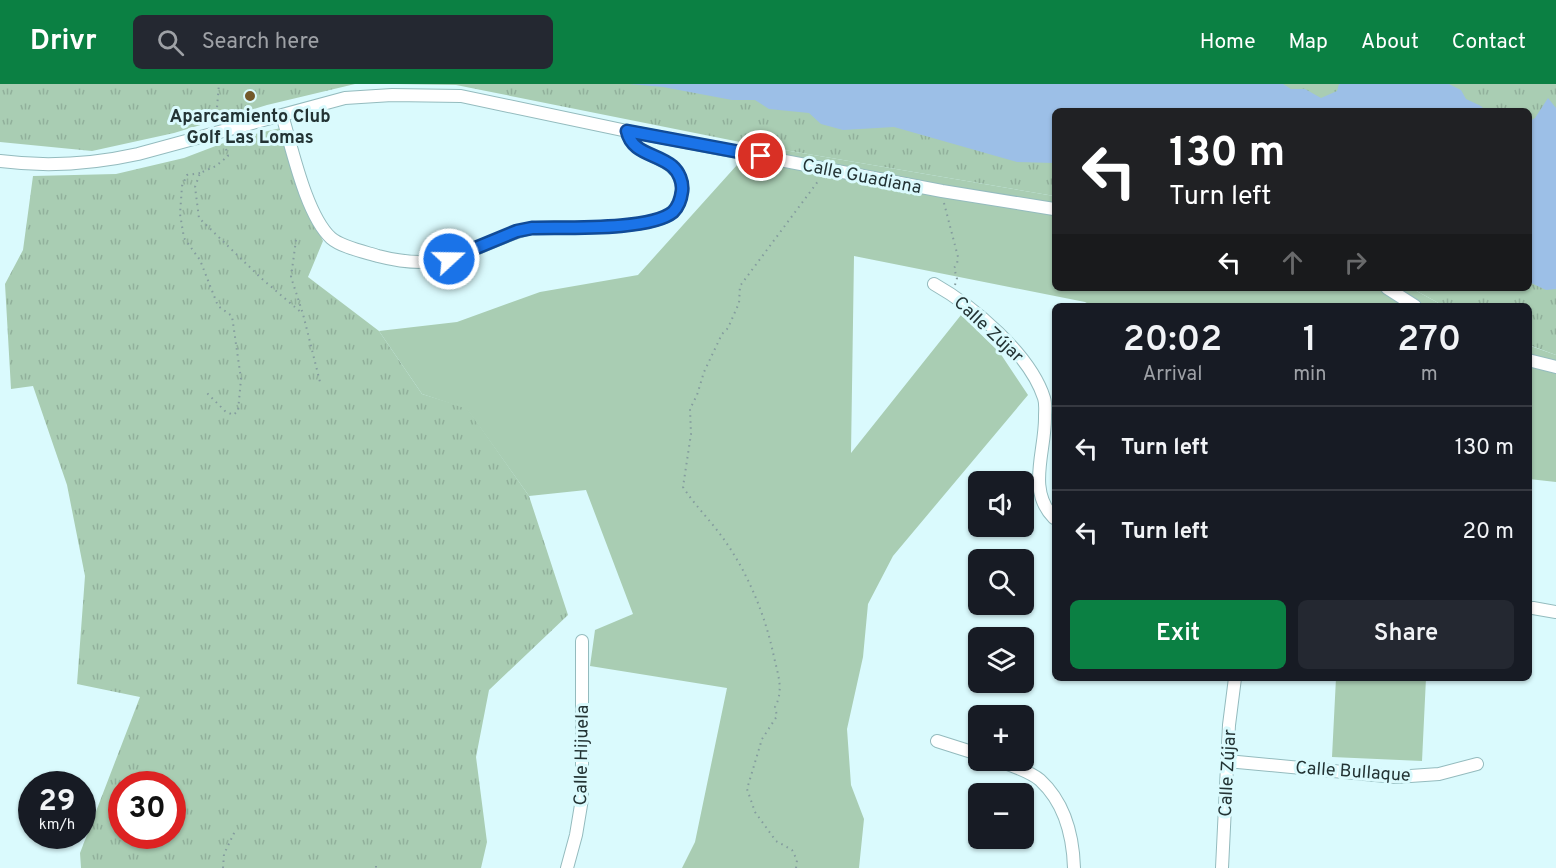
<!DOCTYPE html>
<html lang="en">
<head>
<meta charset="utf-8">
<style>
	body { margin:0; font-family:Overpass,sans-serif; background:#242831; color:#f1f3f6; height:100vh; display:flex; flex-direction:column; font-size:22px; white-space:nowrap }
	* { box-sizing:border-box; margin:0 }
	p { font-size:20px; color:#9ea1a6 }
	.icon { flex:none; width:33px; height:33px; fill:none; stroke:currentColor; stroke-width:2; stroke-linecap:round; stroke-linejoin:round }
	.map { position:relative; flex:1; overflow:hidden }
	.details { position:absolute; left:1052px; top:219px; width:480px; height:378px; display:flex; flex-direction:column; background:#171b24; border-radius:9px; box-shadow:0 2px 4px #0004 }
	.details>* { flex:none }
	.guide { position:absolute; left:1052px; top:24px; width:480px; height:183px; border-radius:9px; box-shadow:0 2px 4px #0004; background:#202124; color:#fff; overflow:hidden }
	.tools { position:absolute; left:968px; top:387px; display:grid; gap:12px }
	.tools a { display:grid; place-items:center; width:66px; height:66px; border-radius:9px; background:#171b24; box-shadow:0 2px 4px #0004; font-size:30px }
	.speed { position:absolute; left:18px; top:687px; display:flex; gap:12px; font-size:30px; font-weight:700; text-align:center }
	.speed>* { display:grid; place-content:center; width:78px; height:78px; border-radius:50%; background:#171b24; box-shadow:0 2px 4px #0004; line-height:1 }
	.speed small { font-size:15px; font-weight:400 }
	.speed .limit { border:9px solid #d22; background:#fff; color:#111 }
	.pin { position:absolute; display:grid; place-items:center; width:51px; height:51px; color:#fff; margin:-26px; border:3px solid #fff; border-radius:50%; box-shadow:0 2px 6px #0007 }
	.me { position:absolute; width:66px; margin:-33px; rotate:69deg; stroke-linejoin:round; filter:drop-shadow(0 0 4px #0008) }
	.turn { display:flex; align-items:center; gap:21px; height:126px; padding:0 18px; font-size:27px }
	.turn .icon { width:78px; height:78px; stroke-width:2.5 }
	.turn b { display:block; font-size:42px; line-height:51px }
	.lanes { display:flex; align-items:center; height:57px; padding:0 18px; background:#0003; justify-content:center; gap:30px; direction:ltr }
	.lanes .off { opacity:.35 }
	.eta { display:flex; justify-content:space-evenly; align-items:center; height:102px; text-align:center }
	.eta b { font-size:36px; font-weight:600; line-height:42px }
	.cta { display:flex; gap:12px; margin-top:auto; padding:12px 18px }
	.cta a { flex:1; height:69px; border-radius:9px; background:#0b8043; color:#fff; font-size:24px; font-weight:600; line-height:69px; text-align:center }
	.cta a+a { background:#242831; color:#f1f3f6 }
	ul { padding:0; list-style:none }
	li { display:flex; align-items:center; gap:18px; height:84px; padding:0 18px; border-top:2px solid #363941 }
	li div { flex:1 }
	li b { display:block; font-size:22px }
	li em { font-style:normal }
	header { display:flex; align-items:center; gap:36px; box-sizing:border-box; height:84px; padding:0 30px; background:#0b8043; color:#fff }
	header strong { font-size:28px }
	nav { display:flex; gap:33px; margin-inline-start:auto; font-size:21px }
	.search { width:420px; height:54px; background:#242831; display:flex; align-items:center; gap:15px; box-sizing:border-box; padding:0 21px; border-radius:9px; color:#9ea1a6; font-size:22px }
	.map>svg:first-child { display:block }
	.grass { fill:url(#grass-tufts); fill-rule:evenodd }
	.park { fill:#a9cdb3 }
	.water { fill:#9cbfe7 }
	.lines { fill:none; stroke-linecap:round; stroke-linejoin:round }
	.minor-casing { stroke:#94bbbe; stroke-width:14 }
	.path { stroke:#849c9e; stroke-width:2; stroke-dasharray:1.5 4.5; stroke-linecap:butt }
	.minor { stroke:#fff; stroke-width:12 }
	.route-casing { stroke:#114b97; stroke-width:15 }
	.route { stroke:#1a73e8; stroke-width:10 }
	.poi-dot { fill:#73592b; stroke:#dafafd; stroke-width:2 }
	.labels { text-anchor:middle; stroke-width:6; stroke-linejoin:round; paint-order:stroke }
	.poi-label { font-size:18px; font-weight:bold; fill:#233334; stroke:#dafafd }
	.street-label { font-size:18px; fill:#233334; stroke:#dafafd }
</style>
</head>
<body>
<header>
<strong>Drivr</strong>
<div class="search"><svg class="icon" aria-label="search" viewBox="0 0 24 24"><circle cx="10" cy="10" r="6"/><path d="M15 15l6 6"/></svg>Search here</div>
<nav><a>Home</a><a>Map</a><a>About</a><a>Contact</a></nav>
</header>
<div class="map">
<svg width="1556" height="784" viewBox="0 0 1556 784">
	<defs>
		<pattern id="grass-tufts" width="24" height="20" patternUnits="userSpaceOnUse" patternTransform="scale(1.5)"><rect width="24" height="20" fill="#a9cdb3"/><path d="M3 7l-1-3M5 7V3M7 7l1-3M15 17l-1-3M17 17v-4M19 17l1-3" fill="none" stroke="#91b09b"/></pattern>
	</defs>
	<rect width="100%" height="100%" fill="#dafafd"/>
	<!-- grass -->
	<path class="grass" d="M0 0H355L267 21 174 49 92 67 0 58Z
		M395 0H1556V271L1529 261 1528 222H1444L1411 204H1528V27H1054V112L755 61 456 1Z
		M285 43 302 114 323 157 308 193 379 247 422 310 467 324 529 412 568 531 489 606 476 673 487 758 481 784H81L80 769 140 613 77 600 85 492 67 401 33 302 11 305 5 200 23 166 33 92 116 90 184 74 234 55ZM122 700H172V752H122Z"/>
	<!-- park -->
	<path class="park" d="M755 61 1054 112V204H1411L1444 222H1092L1085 218 854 172 851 369 961 231 1000 269 1028 311 893 472 868 520 863 573 847 645 851 701 864 735 859 784H682L695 758 727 604 590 582 595 546 633 530 586 406 529 412 467 325 422 310 379 247 457 238 540 208 638 191Z
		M1528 261 1556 271V398L1529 395Z
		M1336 594H1426L1422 677 1332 673Z"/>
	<!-- water -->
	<path class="water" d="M629 0H1283L1291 5H1305L1321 14 1337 7 1339 0H1449L1461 6 1466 15 1481 22 1486 27H1054V79L1017 78 894 43 843 46 821 40 809 29 769 25 755 16H732L663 3Z
		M1548 14 1556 24V205L1546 206 1529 198 1528 38 1535 34Z"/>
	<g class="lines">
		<!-- minor casing -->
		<g class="minor-casing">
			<path id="minor" d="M282 31C292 64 306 131 331 154 341 163 365 168 378 172 401 178 427 181 451 174 479 166 503 150 532 144 563 143 651 147 673 128 679 122 681 115 682 107 683 98 679 88 672 83 656 69 632 70 627 47
				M0 77C46 83 93 80 138 70L345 14 392 11 461 12 627 47 942 107 1054 125
				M934 200C973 222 1030 270 1044 314 1046 320 1045 327 1045 332 1046 366 1026 406 1054 434
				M1387 204 1415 222
				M1528 276 1556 283
				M1533 524 1556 528
				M937 657 978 670
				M997 676C1008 680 1031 688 1040 696 1065 719 1073 751 1074 784
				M1227 677 1396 693 1439 690 1477 680
				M567 784 576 751 582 715V557
				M1222 784 1229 641 1235 594"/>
		</g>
		<!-- path -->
		<path class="path" d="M216 35 219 0
			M226 65 228 72 216 82 200 89 195 103 199 134 261 194 303 230
			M200 89 187 91 182 102 180 130 184 154 200 176 218 222 232 232 241 295 238 327 233 331 225 327 207 309
			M944 119 958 173 957 180 954 184 957 194 955 201
			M296 156 291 193 303 230 320 298
			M376 782V784
			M223 784 224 770 236 745
			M796 784 797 776 792 766 776 757 755 728 747 705 762 655 777 632 775 623C784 606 778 591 774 573 765 530 747 486 720 450 708 434 694 420 683 403L691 350 690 325 697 311 704 288 722 250 728 244 739 219 740 202 819 96"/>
		<!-- minor -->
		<use href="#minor" class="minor"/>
	</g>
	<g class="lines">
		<!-- route casing -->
		<g class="route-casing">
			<path id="route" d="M449 175 517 147 532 144C564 143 650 147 673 128 679 122 681 115 682 107 683 98 679 88 672 82 656 69 632 70 627 47L761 72"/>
		</g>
		<!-- route -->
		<use href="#route" class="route"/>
	</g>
	<!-- markers -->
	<circle class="poi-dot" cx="250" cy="12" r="6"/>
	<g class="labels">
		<!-- poi labels -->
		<g class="poi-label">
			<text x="250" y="38">Aparcamiento Club<tspan x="250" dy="21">Golf Las Lomas</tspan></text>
		</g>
		<!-- street labels -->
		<g class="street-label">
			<text transform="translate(862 92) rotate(11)" y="6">Calle Guadiana</text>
			<text transform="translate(989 245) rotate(43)" y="6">Calle Zújar</text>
			<text transform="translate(581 671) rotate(-89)" y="6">Calle Hijuela</text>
			<text transform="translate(1353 687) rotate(4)" y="6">Calle Bullaque</text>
			<text transform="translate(1227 689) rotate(-87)" y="6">Calle Zújar</text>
		</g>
	</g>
</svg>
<div class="tools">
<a><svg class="icon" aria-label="sound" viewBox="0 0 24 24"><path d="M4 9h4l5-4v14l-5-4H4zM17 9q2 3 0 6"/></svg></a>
<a><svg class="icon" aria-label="search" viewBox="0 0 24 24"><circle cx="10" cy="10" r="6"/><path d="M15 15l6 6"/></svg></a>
<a><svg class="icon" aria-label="layers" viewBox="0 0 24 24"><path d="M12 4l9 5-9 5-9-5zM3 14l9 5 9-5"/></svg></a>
<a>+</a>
<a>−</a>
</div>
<div class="speed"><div>29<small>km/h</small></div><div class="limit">30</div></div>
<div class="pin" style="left:761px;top:72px;background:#d93025"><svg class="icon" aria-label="arrive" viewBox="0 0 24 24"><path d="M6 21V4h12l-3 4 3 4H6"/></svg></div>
<svg class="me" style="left:449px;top:175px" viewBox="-20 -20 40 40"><circle r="17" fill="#1a73e8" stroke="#fff" stroke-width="3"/><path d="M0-11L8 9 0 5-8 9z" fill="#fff"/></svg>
<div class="guide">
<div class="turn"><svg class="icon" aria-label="left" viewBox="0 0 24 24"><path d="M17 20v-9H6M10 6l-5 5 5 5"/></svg><div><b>130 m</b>Turn left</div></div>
<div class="lanes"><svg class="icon" aria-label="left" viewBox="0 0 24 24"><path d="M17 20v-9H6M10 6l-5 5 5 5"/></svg><svg class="icon off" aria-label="ahead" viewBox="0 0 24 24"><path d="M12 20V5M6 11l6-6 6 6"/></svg><svg class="icon off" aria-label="right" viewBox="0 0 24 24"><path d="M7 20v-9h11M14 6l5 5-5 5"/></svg></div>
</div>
<section class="details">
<div class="eta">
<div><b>20:02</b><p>Arrival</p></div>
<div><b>1</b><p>min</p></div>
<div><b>270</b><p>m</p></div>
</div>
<ul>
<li><svg class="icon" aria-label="left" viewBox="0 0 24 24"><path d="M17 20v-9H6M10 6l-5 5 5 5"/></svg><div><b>Turn left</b></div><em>130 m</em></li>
<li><svg class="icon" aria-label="left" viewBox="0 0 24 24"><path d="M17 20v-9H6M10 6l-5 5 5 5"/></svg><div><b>Turn left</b></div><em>20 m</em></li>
</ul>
<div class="cta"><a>Exit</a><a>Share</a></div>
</section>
</div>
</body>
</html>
